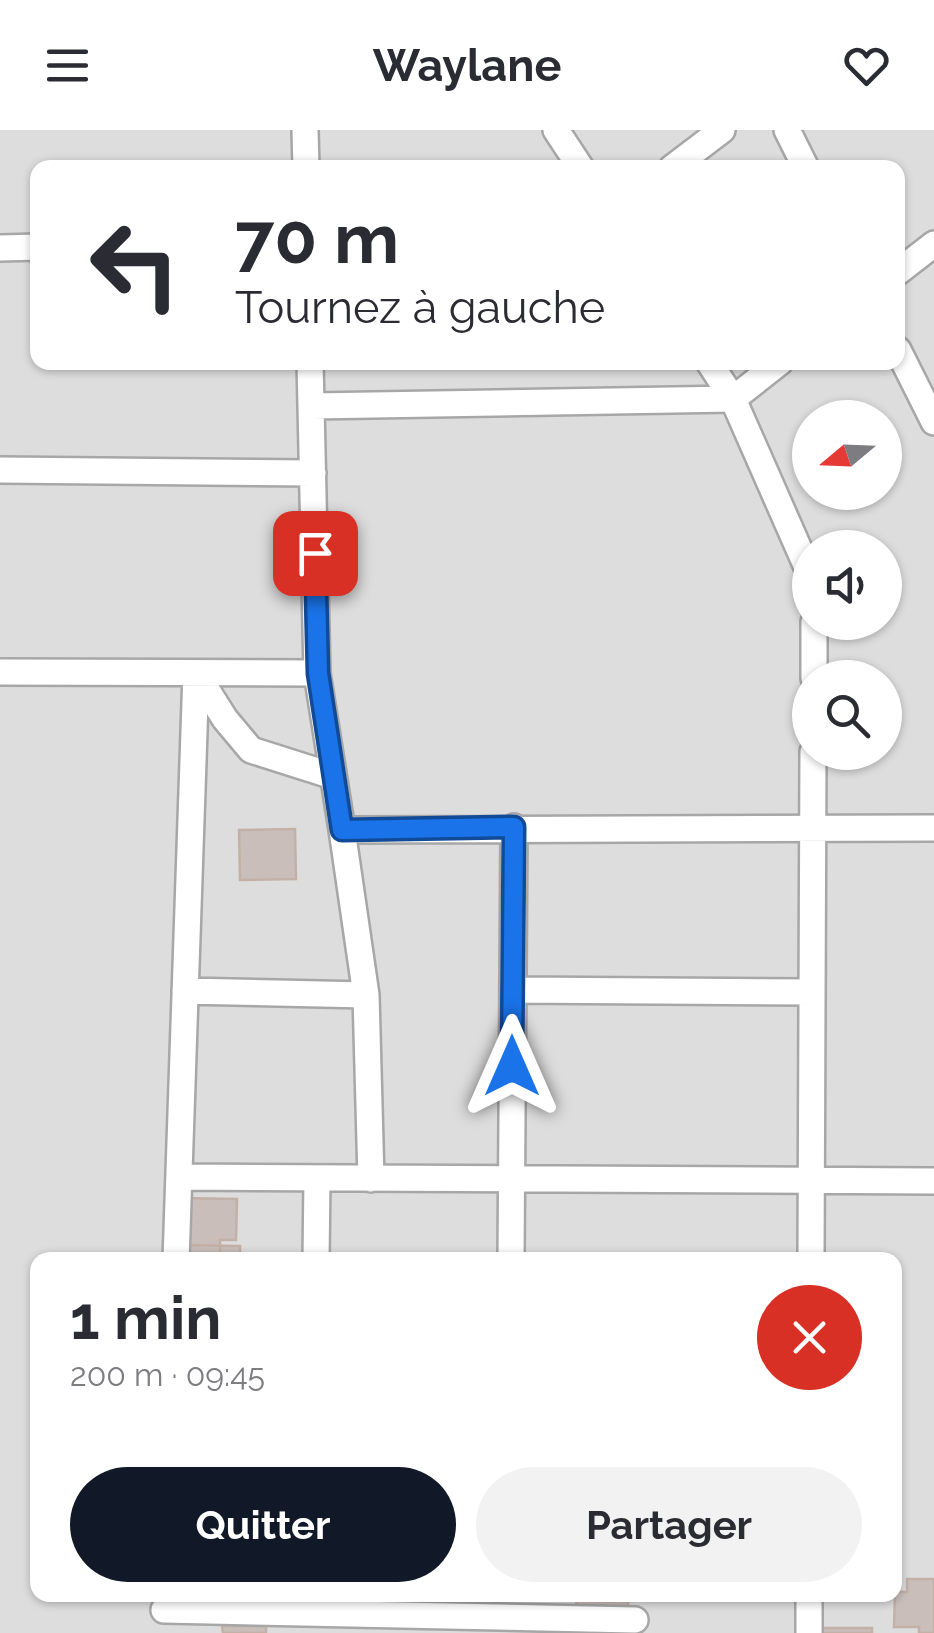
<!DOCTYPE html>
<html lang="fr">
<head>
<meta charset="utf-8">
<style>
	body { margin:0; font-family:Raleway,sans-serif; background:#f2f2f3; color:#2b2b33; height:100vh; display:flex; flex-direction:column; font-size:38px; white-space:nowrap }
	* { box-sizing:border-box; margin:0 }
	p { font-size:32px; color:#7c7c81 }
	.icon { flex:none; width:55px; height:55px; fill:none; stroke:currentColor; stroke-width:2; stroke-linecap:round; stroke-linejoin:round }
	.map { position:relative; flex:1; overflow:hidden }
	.drawer { position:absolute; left:30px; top:1122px; width:872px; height:350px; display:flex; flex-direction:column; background:#fff; border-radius:20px; box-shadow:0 2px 8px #0004 }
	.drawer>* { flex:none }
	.top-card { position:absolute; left:30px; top:30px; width:875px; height:210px; border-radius:20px; box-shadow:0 2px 8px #0004; background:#fff; color:#2b2b33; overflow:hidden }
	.needle { width:65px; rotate:251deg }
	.controls { position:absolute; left:792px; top:270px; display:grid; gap:20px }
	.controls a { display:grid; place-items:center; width:110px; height:110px; border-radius:50%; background:#fff; box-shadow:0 2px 8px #0004; font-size:50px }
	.pin { position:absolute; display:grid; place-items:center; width:85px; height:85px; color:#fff; margin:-42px; border-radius:20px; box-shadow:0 5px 15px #0006 }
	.me { position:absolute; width:110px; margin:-55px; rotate:0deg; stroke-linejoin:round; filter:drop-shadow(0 0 8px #0008) }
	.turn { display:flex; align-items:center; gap:35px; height:210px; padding:0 40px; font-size:45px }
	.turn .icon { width:130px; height:130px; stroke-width:2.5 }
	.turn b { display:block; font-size:70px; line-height:85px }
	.round { display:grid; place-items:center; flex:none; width:105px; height:105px; border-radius:52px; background:#f2f2f3 }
	.summary { display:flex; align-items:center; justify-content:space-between; height:170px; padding:0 40px }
	h1 { font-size:60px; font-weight:700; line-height:75px }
	.button { display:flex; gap:20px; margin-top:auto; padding:20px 40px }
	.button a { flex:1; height:115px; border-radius:60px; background:#111827; color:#fff; font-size:40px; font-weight:700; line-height:115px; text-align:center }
	.button a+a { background:#f2f2f3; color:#2b2b33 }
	header { display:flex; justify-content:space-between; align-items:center; height:130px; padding:0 40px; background:#fff; font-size:45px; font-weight:700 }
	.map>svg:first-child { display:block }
	.residential { fill:#dedddd; fill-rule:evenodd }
	.building { fill:#c9beb9; stroke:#c3b1a7; stroke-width:2.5 }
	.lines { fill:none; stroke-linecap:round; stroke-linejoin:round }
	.minor-casing { stroke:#a7a7a7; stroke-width:30 }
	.minor { stroke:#fff; stroke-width:25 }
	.route-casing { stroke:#114b97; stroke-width:25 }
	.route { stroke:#1a73e8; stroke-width:18 }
</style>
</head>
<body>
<header><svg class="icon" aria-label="menu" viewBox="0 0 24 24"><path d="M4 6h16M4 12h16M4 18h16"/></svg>Waylane<svg class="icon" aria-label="heart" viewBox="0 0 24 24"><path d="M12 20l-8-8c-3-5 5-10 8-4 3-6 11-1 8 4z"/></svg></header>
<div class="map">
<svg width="934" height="1503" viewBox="0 0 934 1503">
	<rect width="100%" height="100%" fill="#f1ece6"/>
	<!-- residential -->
	<path class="residential" d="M0 0H934V1503H0ZM38 38H898V232H38ZM810 288H885V362H810ZM810 418H885V492H810ZM810 548H885V622H810ZM38 1130H895V1465H38Z"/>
	<!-- building -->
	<path class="building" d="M295 699 296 749 240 750 239 700Z
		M181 1068 237 1069 236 1110H220V1123H188Z
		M181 1115 240 1116V1130H181Z
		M907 1449H934V1503H919V1497H894L895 1462H907Z
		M577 1465H628V1477L576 1476Z
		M222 1496H266V1503H223Z
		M819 1498H872V1503H819Z"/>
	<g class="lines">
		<!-- minor casing -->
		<g class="minor-casing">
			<path id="minor" d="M305 0 306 38
				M556 0 581 38
				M787 0 806 38
				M672 38 722 0
				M0 118 38 117
				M898 142 934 114
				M898 220 934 292
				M310 232 317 543 342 700 934 698
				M709 232 733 269 810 444
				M312 276 733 269 780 232
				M0 340 313 343
				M0 542 317 543
				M196 543 225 589 251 620 333 646
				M814 548V492
				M342 700 366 865 371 1049
				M513 860 812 862
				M185 861 366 865
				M179 1047 934 1051
				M176 1130 196 543
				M316 1130 317 1048
				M511 1130 514 697
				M811 1130 813 622
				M164 1480 635 1490
				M809 1503V1465"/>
		</g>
		<!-- minor -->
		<use href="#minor" class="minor"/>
	</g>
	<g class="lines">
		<!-- route casing -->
		<g class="route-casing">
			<path id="route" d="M315 423 318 543 342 700 514 697 512 936"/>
		</g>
		<!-- route -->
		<use href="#route" class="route"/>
	</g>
</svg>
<div class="controls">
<a><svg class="needle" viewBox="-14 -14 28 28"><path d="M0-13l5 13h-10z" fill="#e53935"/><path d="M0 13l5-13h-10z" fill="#7c7c81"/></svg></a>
<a><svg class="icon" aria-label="sound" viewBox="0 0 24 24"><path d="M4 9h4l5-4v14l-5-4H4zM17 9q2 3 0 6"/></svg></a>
<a><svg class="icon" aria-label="search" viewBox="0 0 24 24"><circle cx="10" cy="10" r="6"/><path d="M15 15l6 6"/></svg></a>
</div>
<div class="pin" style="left:315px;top:423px;background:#d93025"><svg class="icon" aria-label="arrive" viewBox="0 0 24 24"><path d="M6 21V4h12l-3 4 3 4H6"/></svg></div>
<svg class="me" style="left:512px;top:936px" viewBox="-20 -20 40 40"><path d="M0-17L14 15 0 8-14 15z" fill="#1a73e8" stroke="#fff" stroke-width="4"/></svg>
<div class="top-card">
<div class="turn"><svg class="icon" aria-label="left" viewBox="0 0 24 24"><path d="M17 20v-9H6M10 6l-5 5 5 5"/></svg><div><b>70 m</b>Tournez à gauche</div></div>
</div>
<section class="drawer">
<div class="summary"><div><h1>1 min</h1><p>200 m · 09:45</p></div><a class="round" style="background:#d93025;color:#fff"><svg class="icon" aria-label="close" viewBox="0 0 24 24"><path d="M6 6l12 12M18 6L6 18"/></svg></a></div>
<div class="button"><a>Quitter</a><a>Partager</a></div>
</section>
</div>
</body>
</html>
